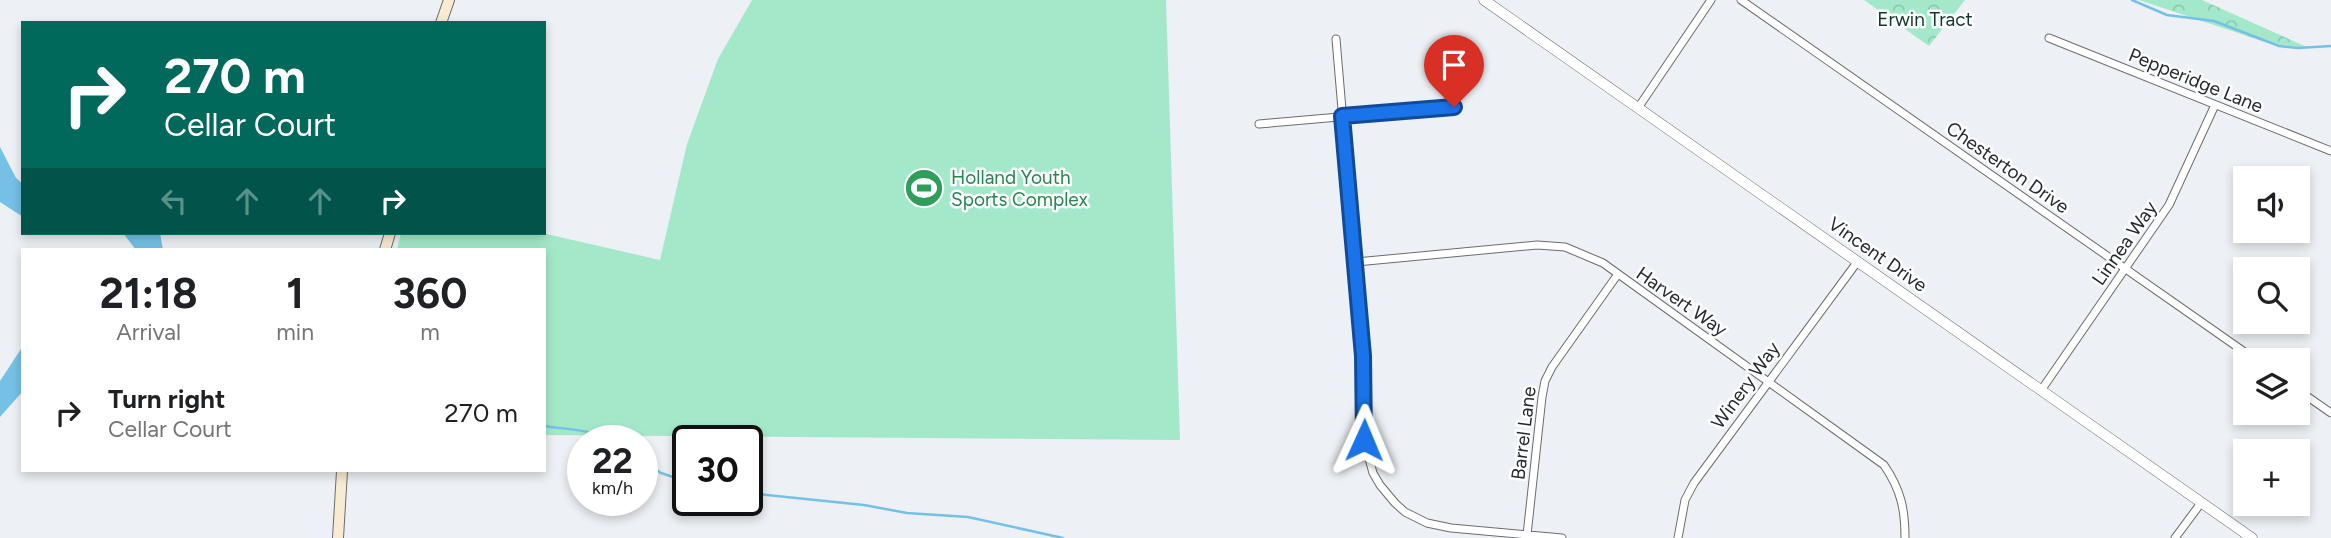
<!DOCTYPE html>
<html lang="en">
<head>
<meta charset="utf-8">
<style>
	body { margin:0; font-family:Figtree,sans-serif; background:#f6f6f6; color:#202124; height:100vh; display:flex; flex-direction:column; font-size:26px; white-space:nowrap }
	* { box-sizing:border-box; margin:0 }
	p { font-size:23px; color:#757577 }
	.icon { flex:none; width:38px; height:38px; fill:none; stroke:currentColor; stroke-width:2; stroke-linecap:round; stroke-linejoin:round }
	.map { position:relative; flex:1; overflow:hidden }
	.drawer { position:absolute; left:21px; top:248px; width:525px; height:224px; display:flex; flex-direction:column; background:#fff; border-radius:0px; box-shadow:0 4px 10px #0003 }
	.drawer>* { flex:none }
	.top-card { position:absolute; left:21px; top:21px; width:525px; height:214px; border-radius:0px; box-shadow:0 4px 10px #0003; background:#00695c; color:#fff; overflow:hidden }
	.fabs { position:absolute; left:2233px; top:166px; display:grid; gap:14px }
	.fabs a { display:grid; place-items:center; width:77px; height:77px; border-radius:0px; background:#fff; box-shadow:0 4px 10px #0003; font-size:35px }
	.speed { position:absolute; left:567px; top:425px; display:flex; gap:14px; font-size:35px; font-weight:700; text-align:center }
	.speed>* { display:grid; place-content:center; width:91px; height:91px; border-radius:50%; background:#fff; box-shadow:0 4px 10px #0003; line-height:1 }
	.speed small { font-size:18px; font-weight:400 }
	.speed .limit { border:4px solid #111; border-radius:10px; background:#fff; color:#111 }
	.pin { position:absolute; display:grid; place-items:center; width:60px; height:60px; color:#fff; margin:-72px -30px; border-radius:50% 50% 50% 0; rotate:-45deg; box-shadow:0 0 7px #0007 }
	.pin .icon { rotate:45deg }
	.me { position:absolute; width:77px; margin:-38px; rotate:1deg; stroke-linejoin:round; filter:drop-shadow(0 0 5px #0008) }
	.turn { display:flex; align-items:center; gap:24px; height:147px; padding:0 28px; font-size:32px }
	.turn .icon { width:91px; height:91px; stroke-width:2.5 }
	.turn b { display:block; font-size:49px; line-height:60px }
	.lanes { display:flex; align-items:center; height:66px; padding:0 28px; background:#0003; justify-content:center; gap:35px; direction:ltr }
	.lanes .off { opacity:.35 }
	.eta { display:flex; justify-content:space-evenly; align-items:center; height:119px; text-align:center }
	.eta b { font-size:42px; font-weight:700; line-height:49px }
	ul { padding:0; list-style:none }
	li { display:flex; align-items:center; gap:21px; height:91px; padding:0 28px }
	li div { flex:1 }
	li b { display:block; font-size:26px }
	li em { font-style:normal }
	.map>svg:first-child { display:block }
	.forest { fill:url(#forest-crowns) }
	.pitch { fill:#a3e9c9 }
	.water { fill:#75c1e6 }
	.lines { fill:none; stroke-linecap:round; stroke-linejoin:round }
	.stream { stroke:#75c1e6; stroke-width:2.5 }
	.minor-casing { stroke:#6a6c70; stroke-width:9 }
	.tertiary-casing { stroke:#6a6c70; stroke-width:11 }
	.secondary-casing { stroke:#6a6c70; stroke-width:12 }
	.minor { stroke:#fff; stroke-width:7 }
	.tertiary { stroke:#fff; stroke-width:10 }
	.secondary { stroke:#f9ebd2; stroke-width:10 }
	.route-casing { stroke:#114b97; stroke-width:18 }
	.route { stroke:#1a73e8; stroke-width:12 }
	.labels { text-anchor:middle; stroke-width:5; stroke-linejoin:round; paint-order:stroke }
	.park-label { font-size:19px; fill:#143729; stroke:#fcfdff }
	.street-label { font-size:19px; fill:#28292b; stroke:#fcfdff }
	.leisure-label { font-size:19px; fill:#27864d; stroke:#fcfdff; text-anchor:start }
</style>
</head>
<body>
<div class="map">
<svg width="2331" height="538" viewBox="0 0 2331 538">
	<defs>
		<pattern id="forest-crowns" width="20" height="18" patternUnits="userSpaceOnUse" patternTransform="scale(1.75)"><rect width="20" height="18" fill="#a3e9c9"/><path d="M2 6a3 3 0 1 1 6 0M12 15a3 3 0 1 1 6 0" fill="none" stroke="#8cc8ad"/></pattern>
	</defs>
	<rect width="100%" height="100%" fill="#edf0f4"/>
	<!-- forest -->
	<path class="forest" d="M1864 0H1965L1929 46Z
		M2139 0H2202L2309 48 2271 44Z"/>
	<!-- pitch -->
	<path class="pitch" d="M752 0H1166L1180 440 544 435V250H397L401 233H542L660 260 687 144 718 59Z"/>
	<!-- water -->
	<path class="water" d="M0 147 16 178 23 184V217L0 202Z
		M123 233H160L163 250H136Z
		M23 346V391L0 417V381Z"/>
	<g class="lines">
		<!-- stream -->
		<path class="stream" d="M2132 0 2167 15 2214 21 2279 46 2298 48 2331 46
			M544 426C568 430 588 428 610 441
			M642 461 661 473 688 482
			M747 493 864 505 907 513 968 517 1063 538"/>
		<!-- minor casing -->
		<g class="minor-casing">
			<path id="minor" d="M1741 0 2256 360
				M2049 38 2331 151
				M1336 39 1363 356 1364 440 1373 473 1380 485 1395 503 1405 512 1427 523 1451 528 1562 538
				M1638 108 1711 0
				M1259 124 1454 107
				M1356 262 1537 245 1565 247 1603 263 1884 465C1901 490 1905 509 1905 538
				M2042 389 2169 205 2215 105
				M2298 390 2331 413
				M1527 535 1542 397 1545 381 1552 367 1618 274
				M1678 538 1685 500 1694 483 1858 261
				M2175 538 2201 503"/>
		</g>
		<!-- tertiary casing -->
		<g class="tertiary-casing">
			<path id="tertiary" d="M1484 0 2252 538"/>
		</g>
		<!-- secondary casing -->
		<g class="secondary-casing">
			<path id="secondary" d="M441 23 449 0
				M385 250 390 233
				M338 538 342 471"/>
		</g>
		<!-- minor -->
		<use href="#minor" class="minor"/>
		<!-- tertiary -->
		<use href="#tertiary" class="tertiary"/>
		<!-- secondary -->
		<use href="#secondary" class="secondary"/>
	</g>
	<g class="lines">
		<!-- route casing -->
		<g class="route-casing">
			<path id="route" d="M1364 440 1363 356 1342 116 1454 107"/>
		</g>
		<!-- route -->
		<use href="#route" class="route"/>
	</g>
	<!-- icons -->
	<defs>
		<g id="stadium-disc" transform="scale(2.0125)"><circle r="9.5" fill="#2e9e5b" stroke="#fcfdff"/><path d="M0-5a6.5 5 0 1 0 0 10a6.5 5 0 1 0 0-10ZM-3.5-1.8h7v3.6h-7Z" fill="#fff"/></g>
	</defs>
	<g fill-rule="evenodd">
		<use href="#stadium-disc" x="924" y="188"/>
	</g>
	<g class="labels">
		<!-- park labels -->
		<g class="park-label">
			<text x="1925" y="26">Erwin Tract</text>
		</g>
		<!-- street labels -->
		<g class="street-label">
			<text transform="translate(2196 80) rotate(22)" y="7">Pepperidge Lane</text>
			<text transform="translate(2008 167) rotate(35)" y="7">Chesterton Drive</text>
			<text transform="translate(2124 243) rotate(-55)" y="7">Linnea Way</text>
			<text transform="translate(1878 254) rotate(35)" y="7">Vincent Drive</text>
			<text transform="translate(1682 301) rotate(35)" y="7">Harvert Way</text>
			<text transform="translate(1745 385) rotate(-54)" y="7">Winery Way</text>
			<text transform="translate(1523 433) rotate(-83)" y="7">Barrel Lane</text>
		</g>
		<!-- leisure labels -->
		<g class="leisure-label">
			<text x="951" y="184">Holland Youth<tspan x="951" dy="22">Sports Complex</tspan></text>
		</g>
	</g>
</svg>
<div class="fabs">
<a><svg class="icon" aria-label="sound" viewBox="0 0 24 24"><path d="M4 9h4l5-4v14l-5-4H4zM17 9q2 3 0 6"/></svg></a>
<a><svg class="icon" aria-label="search" viewBox="0 0 24 24"><circle cx="10" cy="10" r="6"/><path d="M15 15l6 6"/></svg></a>
<a><svg class="icon" aria-label="layers" viewBox="0 0 24 24"><path d="M12 4l9 5-9 5-9-5zM3 14l9 5 9-5"/></svg></a>
<a>+</a>
</div>
<div class="speed"><div>22<small>km/h</small></div><div class="limit">30</div></div>
<div class="pin" style="left:1454px;top:107px;background:#d93025"><svg class="icon" aria-label="arrive" viewBox="0 0 24 24"><path d="M6 21V4h12l-3 4 3 4H6"/></svg></div>
<svg class="me" style="left:1364px;top:440px" viewBox="-20 -20 40 40"><path d="M0-17L14 15 0 8-14 15z" fill="#1a73e8" stroke="#fff" stroke-width="4"/></svg>
<div class="top-card">
<div class="turn"><svg class="icon" aria-label="right" viewBox="0 0 24 24"><path d="M7 20v-9h11M14 6l5 5-5 5"/></svg><div><b>270 m</b>Cellar Court</div></div>
<div class="lanes"><svg class="icon off" aria-label="left" viewBox="0 0 24 24"><path d="M17 20v-9H6M10 6l-5 5 5 5"/></svg><svg class="icon off" aria-label="ahead" viewBox="0 0 24 24"><path d="M12 20V5M6 11l6-6 6 6"/></svg><svg class="icon off" aria-label="ahead" viewBox="0 0 24 24"><path d="M12 20V5M6 11l6-6 6 6"/></svg><svg class="icon" aria-label="right" viewBox="0 0 24 24"><path d="M7 20v-9h11M14 6l5 5-5 5"/></svg></div>
</div>
<section class="drawer">
<div class="eta">
<div><b>21:18</b><p>Arrival</p></div>
<div><b>1</b><p>min</p></div>
<div><b>360</b><p>m</p></div>
</div>
<ul>
<li><svg class="icon" aria-label="right" viewBox="0 0 24 24"><path d="M7 20v-9h11M14 6l5 5-5 5"/></svg><div><b>Turn right</b><p>Cellar Court</p></div><em>270 m</em></li>
</ul>
</section>
</div>
</body>
</html>
